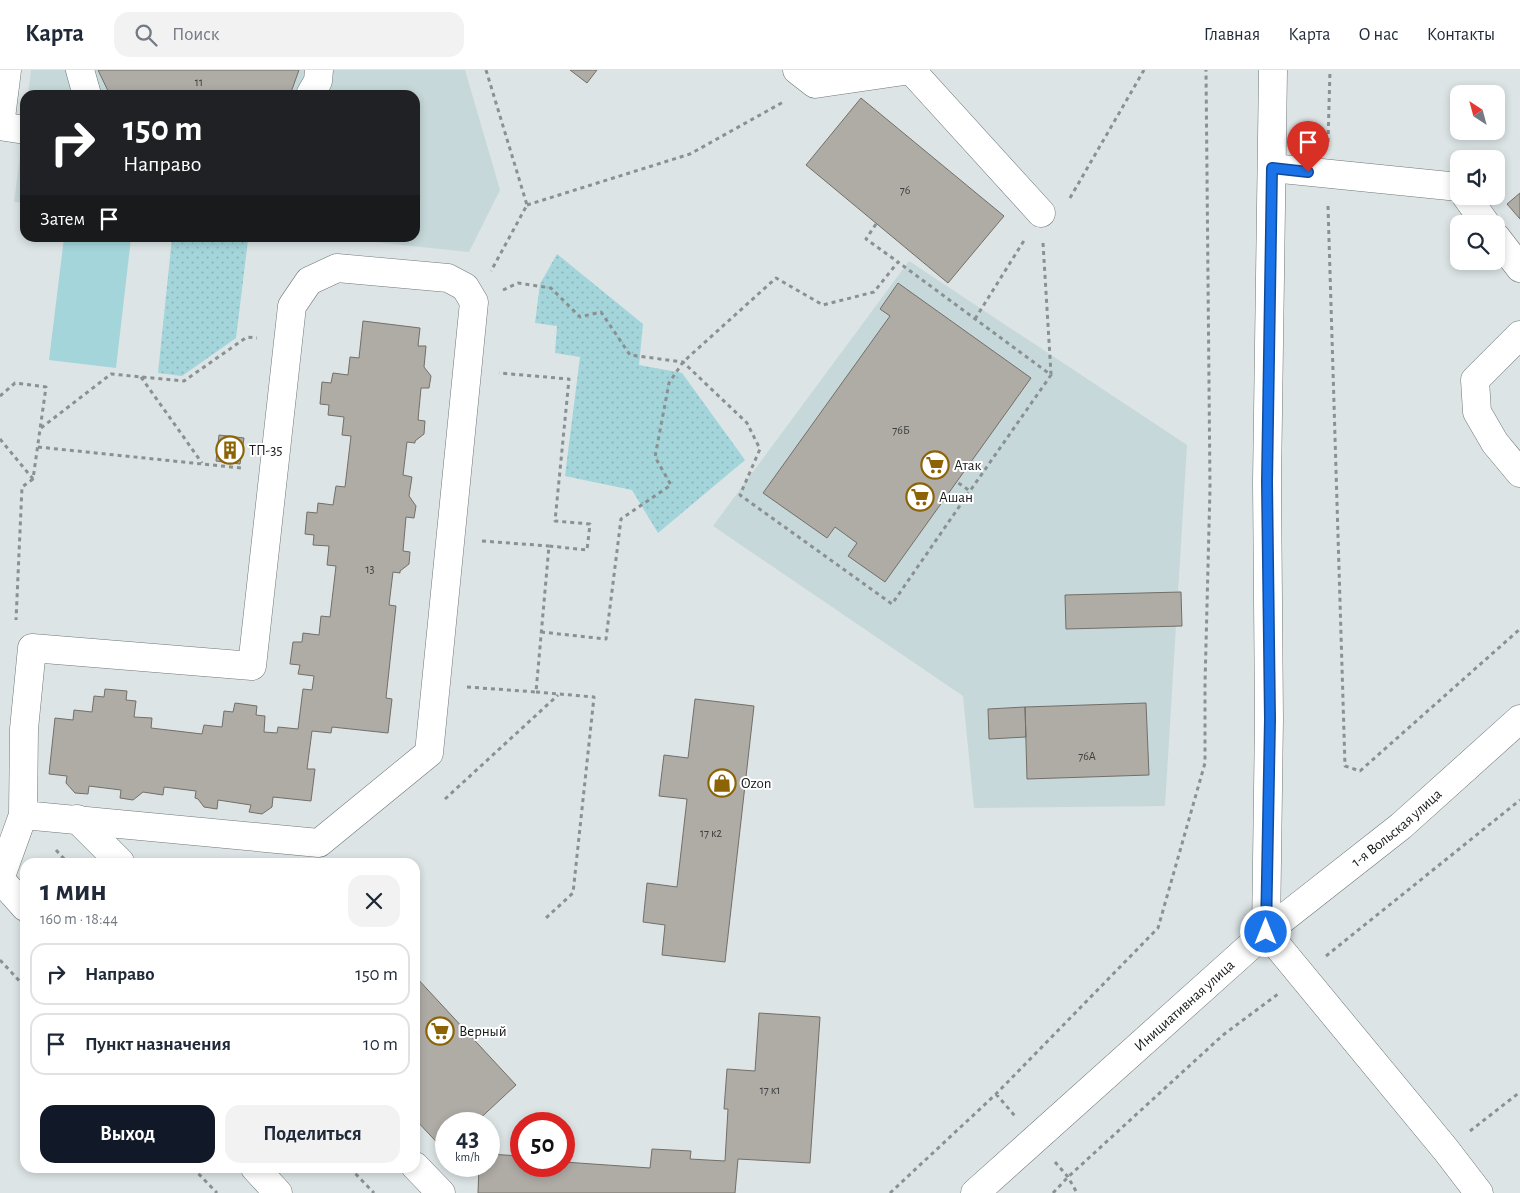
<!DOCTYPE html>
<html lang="ru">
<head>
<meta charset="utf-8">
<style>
	body { margin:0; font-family:"Alegreya Sans",sans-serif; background:#f2f2f3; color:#1f2937; height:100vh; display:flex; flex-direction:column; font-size:19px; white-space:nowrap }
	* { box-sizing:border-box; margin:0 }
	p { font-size:16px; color:#747a83 }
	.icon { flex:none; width:28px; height:28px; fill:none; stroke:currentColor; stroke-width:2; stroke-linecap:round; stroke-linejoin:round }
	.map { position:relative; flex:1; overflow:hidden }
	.side { position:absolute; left:20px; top:788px; width:400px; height:315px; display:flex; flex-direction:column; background:#fff; border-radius:15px; box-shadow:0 2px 8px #0003 }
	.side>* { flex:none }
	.hud { position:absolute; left:20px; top:20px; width:400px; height:152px; border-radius:15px; box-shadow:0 2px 8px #0003; background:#202124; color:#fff; overflow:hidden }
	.needle { width:32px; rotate:324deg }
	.fabs { position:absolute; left:1450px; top:15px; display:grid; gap:10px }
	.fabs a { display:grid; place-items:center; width:55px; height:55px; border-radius:10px; background:#fff; box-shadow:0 2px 8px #0003; font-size:25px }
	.speed { position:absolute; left:435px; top:1042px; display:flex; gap:10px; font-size:25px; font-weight:700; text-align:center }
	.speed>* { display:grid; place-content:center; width:65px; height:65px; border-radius:50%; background:#fff; box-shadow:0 2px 8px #0003; line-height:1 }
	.speed small { font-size:12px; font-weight:400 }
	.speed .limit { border:8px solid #d22; background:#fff; color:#111 }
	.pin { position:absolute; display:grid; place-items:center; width:42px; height:42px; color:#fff; margin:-51px -21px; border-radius:50% 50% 50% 0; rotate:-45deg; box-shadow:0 0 5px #0007 }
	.pin .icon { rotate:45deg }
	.me { position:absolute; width:55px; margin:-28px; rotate:0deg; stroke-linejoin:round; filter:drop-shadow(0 0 4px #0008) }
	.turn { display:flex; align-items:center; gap:18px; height:105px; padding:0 20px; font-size:22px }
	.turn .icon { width:65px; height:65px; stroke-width:2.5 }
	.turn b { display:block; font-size:35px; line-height:42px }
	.then { display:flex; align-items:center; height:48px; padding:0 20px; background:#0003; gap:10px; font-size:19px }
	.round { display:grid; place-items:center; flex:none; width:52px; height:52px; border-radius:15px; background:#f2f2f3 }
	.summary { display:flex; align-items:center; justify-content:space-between; height:85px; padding:0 20px }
	h1 { font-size:30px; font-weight:700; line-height:38px }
	.action { display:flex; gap:10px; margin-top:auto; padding:10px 20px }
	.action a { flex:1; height:58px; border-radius:15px; background:#111827; color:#fff; font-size:20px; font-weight:700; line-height:58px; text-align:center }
	.action a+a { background:#f2f2f3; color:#1f2937 }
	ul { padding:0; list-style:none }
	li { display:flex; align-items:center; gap:15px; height:62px; margin:0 10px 8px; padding:0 10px; border:2px solid #e0e1e3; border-radius:15px }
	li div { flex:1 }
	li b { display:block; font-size:19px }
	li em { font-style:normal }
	header { display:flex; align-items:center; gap:30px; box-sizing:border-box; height:70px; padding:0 25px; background:#fff; border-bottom:1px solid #e0e1e3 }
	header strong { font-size:24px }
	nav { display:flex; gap:28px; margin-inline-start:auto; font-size:18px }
	.search { width:350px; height:45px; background:#f2f2f3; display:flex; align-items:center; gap:12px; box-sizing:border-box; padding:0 18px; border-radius:15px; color:#747a83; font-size:19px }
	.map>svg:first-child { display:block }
	.built { fill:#c6d8d9 }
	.green { fill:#a3d5da }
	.park { fill:url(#park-dots) }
	.building { fill:#afaca6; stroke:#726f69 }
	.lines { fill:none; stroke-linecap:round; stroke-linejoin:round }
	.minor-casing { stroke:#707778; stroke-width:29 }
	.major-casing { stroke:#707778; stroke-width:29 }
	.path { stroke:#8b9192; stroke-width:3; stroke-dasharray:4 4; stroke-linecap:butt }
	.minor { stroke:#fff; stroke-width:28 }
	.major { stroke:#fff; stroke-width:28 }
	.route-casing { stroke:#114b97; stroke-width:12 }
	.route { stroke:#1a73e8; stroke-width:9 }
	.labels { text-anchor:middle; stroke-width:4; stroke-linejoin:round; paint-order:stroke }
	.number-label { font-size:12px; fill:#3d3e3e }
	.poi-label { font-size:15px; fill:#171a1b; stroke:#fff; text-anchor:start }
	.street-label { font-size:15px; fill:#171a1b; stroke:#fff }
</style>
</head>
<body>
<header>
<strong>Карта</strong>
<div class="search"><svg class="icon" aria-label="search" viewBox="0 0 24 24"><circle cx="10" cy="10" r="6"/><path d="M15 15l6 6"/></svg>Поиск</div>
<nav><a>Главная</a><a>Карта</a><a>О нас</a><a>Контакты</a></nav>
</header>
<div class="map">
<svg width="1520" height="1123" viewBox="0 0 1520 1123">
	<defs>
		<pattern id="park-dots" width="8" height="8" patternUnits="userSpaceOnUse" patternTransform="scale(1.25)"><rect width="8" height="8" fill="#a3d5da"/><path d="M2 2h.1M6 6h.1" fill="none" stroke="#8cb6ba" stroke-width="1.8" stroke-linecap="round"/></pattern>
	</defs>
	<rect width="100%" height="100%" fill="#dce4e5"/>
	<!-- built -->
	<path class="built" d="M31 0H465L500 120 469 182 336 168H415V25H28Z
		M25 49V133L14 132Z
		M909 191 1187 375 1165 736 974 738 963 626 713 456Z"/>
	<!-- green -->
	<path class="green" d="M64 168H131L116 298 49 290Z"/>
	<!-- park -->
	<path class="park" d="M172 168H218L248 170 236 268 182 306 158 303Z
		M557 184 643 254 639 295 682 303 745 390 658 463 632 420 565 406 580 287 555 283 557 256 535 253 540 214Z"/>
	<!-- building -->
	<path class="building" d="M98 0H299L290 25H110Z
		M570 0H597L587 13Z
		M861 28 1004 146 948 213 806 95Z
		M1520 123V149L1507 134Z
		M898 213 1031 308 885 512 848 486 857 473 835 457 827 468 763 423 890 246 880 239Z
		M363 251 420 258 418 276H426L424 297 431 306 429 318H421L418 350 425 351 424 364 415 371V373L407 372 403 405 412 407 409 426 416 436 414 448 406 447 403 481 410 482 409 494 400 501V503L393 502 389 535 396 536 386 628 392 629 388 663 332 657 331 663 312 661 307 699H315L311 731 273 727 272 737 262 744 249 742 251 735 218 730 217 739 204 737 198 729 195 728 196 721 164 717 163 725 143 722 133 730 120 728 121 720 89 716 88 724 75 723 66 713 67 706 49 704 55 648 73 650 74 640 92 642 94 626 104 627 105 619 127 621 126 630 136 631 134 647 152 648 151 658 202 664 204 655 222 657 224 641 233 642 235 633 257 636 256 645 265 646 264 662 277 663 278 657 298 659 303 619 312 620 314 606 298 604 300 595 290 594 293 572H302L303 563 319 565 321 546 330 547 336 496 327 495 329 476 313 475 314 465 305 464 307 442 317 443 318 433 333 435 336 416 345 417 351 366 342 365 344 347 328 345 329 335 320 334 322 312 331 313 333 303 348 305 350 287 359 288Z
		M219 365 244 368 240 394 216 391Z
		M1181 522 1182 556 1066 559 1065 525Z
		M695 629 754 636 725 892 662 885 665 855 643 852 647 813 677 817 687 729 659 726 664 685 688 688Z
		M1146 633 1149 705 1027 709 1025 637Z
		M1025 637 1026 667 989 669 988 639Z
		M415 906 516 1015 474 1054H446L445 1081 415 1049Z
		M759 943 820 947 810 1093 738 1089 735 1123H478L479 1096H489V1084L520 1086 521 1069V1096H564V1092L650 1098 652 1079 691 1081 690 1089 725 1091 728 1039H724L727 999 755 1001Z"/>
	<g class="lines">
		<!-- minor casing -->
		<g class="minor-casing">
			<g id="minor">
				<path d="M80 0 87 25"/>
				<path d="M797 0 815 14 911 0"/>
				<path d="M911 0 1041 143"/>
				<path d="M310 25 318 11 319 0"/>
				<path d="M0 56 7 0"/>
				<path d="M0 56 25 60"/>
				<path d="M1272 98 1459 117"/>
				<path d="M1466 126 1486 154"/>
				<path d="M1496 167 1520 198"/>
				<path d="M1520 265 1475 310 1477 342 1495 373 1520 403"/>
				<path d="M23 745 319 773 429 683 474 232 465 217 448 208 337 198 309 211 292 236 252 596 32 578 24 659 23 745 0 809 25 837"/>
				<path d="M77 749 120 792"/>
				<path d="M415 1096 441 1123"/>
				<path d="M255 1098 278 1123"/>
				<path id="s1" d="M1479 1123 1446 1080 1266 862 1401 756 1520 649"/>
			</g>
		</g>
		<!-- major casing -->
		<g class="major-casing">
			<g id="major">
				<path id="s2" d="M975 1123 1266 862 1269 649 1267 412 1273 0"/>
			</g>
		</g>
		<!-- path -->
		<path class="path" d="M486 0 527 135 491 201
			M1328 72 1330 0
			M1070 128 1144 0
			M527 135 690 84 785 31
			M1328 136 1345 696 1360 701 1520 559
			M876 154 866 169 898 192
			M1043 173 1051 304
			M503 220 518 213 551 218 580 247 601 242 630 285 683 292 747 353 760 379 740 425 892 534 970 421 957 412
			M975 249 1025 169
			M141 307 202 393
			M0 326 15 313 46 317 33 409 22 417 16 550
			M41 358 111 304 184 311 247 267 257 268
			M0 369 33 409
			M38 377 241 398
			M482 471 549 476
			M541 562 606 569 621 449 671 415 655 387 669 313 683 292 776 208 823 235 874 222 898 192 1051 305 970 421
			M467 617 536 622 549 476 587 480 590 454 555 451 569 309 499 303
			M536 622 594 627 573 823 546 848
			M445 729 558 625
			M56 780 67 792
			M1326 886 1520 730
			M0 890 25 917
			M996 1024 1015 1046
			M1470 1061 1520 1022
			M1055 1092 1068 1107 1077 1123
			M193 1098 217 1123
			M350 1098 374 1123
			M890 1123 996 1024 1158 858 1205 693V614L1210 418 1206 0
			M1053 1123 1068 1107 1223 965 1278 924"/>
		<!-- minor -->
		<use href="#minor" class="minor"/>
		<!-- major -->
		<use href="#major" class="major"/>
	</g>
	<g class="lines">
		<!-- route casing -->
		<g class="route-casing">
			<path id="route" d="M1266 862 1270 649 1267 412 1272 98 1308 102"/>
		</g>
		<!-- route -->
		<use href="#route" class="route"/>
	</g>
	<!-- icons -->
	<defs>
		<g id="building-ring" transform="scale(1.4375)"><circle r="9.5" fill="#fff" stroke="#8c6305" stroke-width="1.5"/><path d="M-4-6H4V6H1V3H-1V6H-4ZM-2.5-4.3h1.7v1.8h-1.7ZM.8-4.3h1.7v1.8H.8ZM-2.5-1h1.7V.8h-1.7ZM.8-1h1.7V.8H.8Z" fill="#8c6305"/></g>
		<g id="supermarket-ring" transform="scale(1.4375)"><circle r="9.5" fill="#fff" stroke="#8c6305" stroke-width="1.5"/><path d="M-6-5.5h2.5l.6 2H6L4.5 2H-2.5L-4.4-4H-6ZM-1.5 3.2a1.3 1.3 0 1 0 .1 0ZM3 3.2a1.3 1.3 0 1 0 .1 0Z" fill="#8c6305"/></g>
		<g id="shop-ring" transform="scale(1.4375)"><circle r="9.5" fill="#fff" stroke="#8c6305" stroke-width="1.5"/><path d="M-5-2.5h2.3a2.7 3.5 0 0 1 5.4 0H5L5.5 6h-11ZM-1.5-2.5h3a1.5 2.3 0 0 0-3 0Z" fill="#8c6305"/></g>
	</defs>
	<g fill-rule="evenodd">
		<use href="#building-ring" x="230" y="380"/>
		<use href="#supermarket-ring" x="935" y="395"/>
		<use href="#supermarket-ring" x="920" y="427"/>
		<use href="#shop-ring" x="722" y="713"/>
		<use href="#supermarket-ring" x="440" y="961"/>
	</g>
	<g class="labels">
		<!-- number labels -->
		<g class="number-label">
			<text x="199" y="16">11</text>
			<text x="905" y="124">76</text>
			<text x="901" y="364">76Б</text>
			<text x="370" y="503">13</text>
			<text x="1087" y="690">76А</text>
			<text x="711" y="767">17 к2</text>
			<text x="770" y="1024">17 к1</text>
		</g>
		<!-- poi labels -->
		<g class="poi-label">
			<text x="249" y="385">ТП-35</text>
			<text x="954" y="400">Атак</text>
			<text x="939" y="432">Ашан</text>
			<text x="741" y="718">Ozon</text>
			<text x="459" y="966">Верный</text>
		</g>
		<!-- street labels -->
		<g class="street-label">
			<text dy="5" stroke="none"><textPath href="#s1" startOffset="504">1-я Вольская улица</textPath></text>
			<text dy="5" stroke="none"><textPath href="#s2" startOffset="281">Инициативная улица</textPath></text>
		</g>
	</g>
</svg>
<div class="fabs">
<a><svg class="needle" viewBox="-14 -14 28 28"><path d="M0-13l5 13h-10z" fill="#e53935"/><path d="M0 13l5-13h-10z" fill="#747a83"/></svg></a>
<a><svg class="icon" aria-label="sound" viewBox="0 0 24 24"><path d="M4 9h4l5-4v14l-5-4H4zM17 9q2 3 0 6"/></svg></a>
<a><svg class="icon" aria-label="search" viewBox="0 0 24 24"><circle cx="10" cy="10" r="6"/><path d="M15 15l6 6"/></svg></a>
</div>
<div class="speed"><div>43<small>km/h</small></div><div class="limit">50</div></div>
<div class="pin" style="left:1308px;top:102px;background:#d93025"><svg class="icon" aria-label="arrive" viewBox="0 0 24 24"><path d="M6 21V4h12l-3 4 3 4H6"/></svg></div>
<svg class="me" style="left:1266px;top:862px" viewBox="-20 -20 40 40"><circle r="17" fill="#1a73e8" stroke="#fff" stroke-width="3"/><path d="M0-11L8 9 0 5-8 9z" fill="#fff"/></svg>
<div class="hud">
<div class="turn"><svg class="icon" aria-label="right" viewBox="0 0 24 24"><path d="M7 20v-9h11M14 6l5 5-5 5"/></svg><div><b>150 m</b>Направо</div></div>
<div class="then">Затем<svg class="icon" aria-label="arrive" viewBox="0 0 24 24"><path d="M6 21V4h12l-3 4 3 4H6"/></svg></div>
</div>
<section class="side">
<div class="summary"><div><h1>1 мин</h1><p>160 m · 18:44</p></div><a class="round"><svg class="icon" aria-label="close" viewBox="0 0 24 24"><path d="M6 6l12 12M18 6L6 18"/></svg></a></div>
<ul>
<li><svg class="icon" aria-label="right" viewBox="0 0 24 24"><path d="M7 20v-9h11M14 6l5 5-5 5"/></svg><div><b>Направо</b></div><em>150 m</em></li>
<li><svg class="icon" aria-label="arrive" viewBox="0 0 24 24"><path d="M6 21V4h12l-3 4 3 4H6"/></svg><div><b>Пункт назначения</b></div><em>10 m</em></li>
</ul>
<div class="action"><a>Выход</a><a>Поделиться</a></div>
</section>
</div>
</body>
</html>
